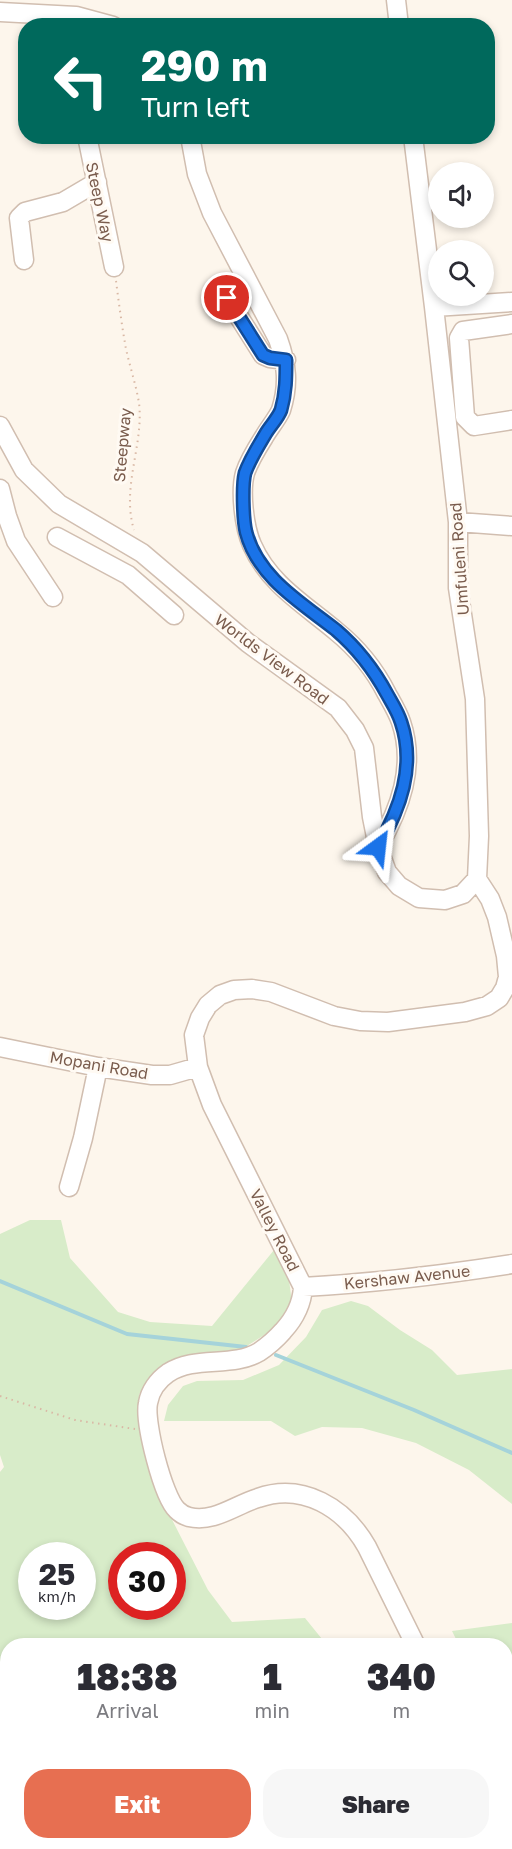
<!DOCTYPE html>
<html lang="en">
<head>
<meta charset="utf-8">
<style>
	body { margin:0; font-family:"Golos Text",sans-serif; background:#f7f7f7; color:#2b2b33; height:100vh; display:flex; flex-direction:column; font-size:22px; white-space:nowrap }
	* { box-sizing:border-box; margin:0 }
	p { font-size:20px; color:#7c7c81 }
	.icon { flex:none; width:33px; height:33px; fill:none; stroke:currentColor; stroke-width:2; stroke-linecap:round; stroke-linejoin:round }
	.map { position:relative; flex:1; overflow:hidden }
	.panel { position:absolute; left:0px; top:1638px; width:513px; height:212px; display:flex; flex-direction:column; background:#fff; border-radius:24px 24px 0 0; box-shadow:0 3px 9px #0003 }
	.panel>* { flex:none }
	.guide { position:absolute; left:18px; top:18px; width:477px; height:126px; border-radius:24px; box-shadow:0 3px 9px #0003; background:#00695c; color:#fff; overflow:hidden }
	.controls { position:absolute; left:428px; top:162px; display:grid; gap:12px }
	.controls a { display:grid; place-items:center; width:66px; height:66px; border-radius:50%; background:#fff; box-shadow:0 3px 9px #0003; font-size:30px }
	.speed { position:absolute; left:18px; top:1542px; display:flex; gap:12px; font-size:30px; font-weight:700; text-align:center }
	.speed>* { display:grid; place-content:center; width:78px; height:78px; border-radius:50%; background:#fff; box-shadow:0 3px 9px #0003; line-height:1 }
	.speed small { font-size:15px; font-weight:400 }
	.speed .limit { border:9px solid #d22; background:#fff; color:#111 }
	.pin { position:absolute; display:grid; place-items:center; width:51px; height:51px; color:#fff; margin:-26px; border:3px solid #fff; border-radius:50%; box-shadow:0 2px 6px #0007 }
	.me { position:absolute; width:66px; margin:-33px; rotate:30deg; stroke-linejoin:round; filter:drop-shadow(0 0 4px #0008) }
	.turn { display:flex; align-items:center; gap:21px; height:126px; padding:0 24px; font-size:27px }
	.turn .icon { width:78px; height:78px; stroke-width:2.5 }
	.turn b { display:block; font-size:42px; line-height:51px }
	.eta { display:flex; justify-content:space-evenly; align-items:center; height:102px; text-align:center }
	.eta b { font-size:36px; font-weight:800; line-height:42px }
	.button { display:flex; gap:12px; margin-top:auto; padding:12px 24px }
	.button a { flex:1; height:69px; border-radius:24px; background:#e76f51; color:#fff; font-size:24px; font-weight:800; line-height:69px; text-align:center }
	.button a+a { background:#f7f7f7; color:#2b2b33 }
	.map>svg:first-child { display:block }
	.green { fill:#d8ecc9; fill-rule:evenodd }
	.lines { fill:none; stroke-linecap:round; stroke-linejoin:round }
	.stream { stroke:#a5d3da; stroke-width:4 }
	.minor-casing { stroke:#d1beb0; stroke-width:21 }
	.path { stroke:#d9b8a5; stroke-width:2; stroke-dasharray:1.5 4.5; stroke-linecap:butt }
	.minor { stroke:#fff; stroke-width:18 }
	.route-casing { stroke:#114b97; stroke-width:15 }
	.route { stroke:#1a73e8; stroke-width:10 }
	.labels { text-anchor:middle; stroke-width:6; stroke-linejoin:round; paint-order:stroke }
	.street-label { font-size:16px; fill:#7a5c4d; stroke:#fffaf3 }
</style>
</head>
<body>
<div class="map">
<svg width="512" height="1849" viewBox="0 0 512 1849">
	<rect width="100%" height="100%" fill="#fdf6ec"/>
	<!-- green -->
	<path class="green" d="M30 1220H61L70 1258 118 1312 150 1322 212 1326 274 1250 288 1272 292 1303 275 1328 239 1351 162 1368 148 1379 139 1395 138 1416 163 1502 208 1590 232 1622 305 1618 322 1639 321 1646H8V1842H432L434 1849H0V1472L4 1467 0 1455V1234ZM32 1556H82V1606H32ZM122 1556H172V1606H122Z
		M351 1301 368 1306 400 1330 432 1350 457 1375 512 1369V1504L469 1470 416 1443 362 1428 322 1427 295 1436 271 1421H164L168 1405 183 1386 197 1381 243 1380 279 1365 306 1337 322 1310Z
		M512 1623V1691L506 1689V1646L459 1645 452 1631Z"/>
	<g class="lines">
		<!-- stream -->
		<path class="stream" d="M0 1281 127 1334 246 1347
			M276 1355 414 1410 512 1453"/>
		<!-- minor casing -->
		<g class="minor-casing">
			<path id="minor" d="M396 0 399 26
				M0 12 76 16 113 26
				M87 136 114 267
				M190 136 197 174 212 213 278 339C287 364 289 385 281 410 277 419 269 428 264 437 257 448 249 461 245 473 240 491 244 527 252 545 269 584 304 604 336 631 357 648 375 670 387 694 392 703 398 713 401 722 416 766 400 809 378 847
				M413 136 434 307 458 522V588L475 699 479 836 477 879 490 899 497 917 506 956 508 977 505 988 499 998 487 1006 465 1012 388 1022 360 1021 334 1016 271 992 252 989 234 990 220 995 208 1005 200 1018 194 1035 198 1067 212 1105 303 1287C302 1304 295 1318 283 1331 276 1339 268 1346 259 1352 232 1368 195 1355 168 1373 158 1380 150 1391 148 1403 144 1422 163 1497 177 1510 180 1513 185 1516 189 1517 214 1523 235 1505 258 1498 303 1482 345 1508 367 1547L416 1646
				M24 260 19 218 25 212 63 202 97 182
				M227 298 263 355 270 358 286 360
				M434 307 512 302
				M512 324 463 331 459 338 465 417 474 426 512 420
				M0 426 24 470 59 504 142 553 248 643 338 708 355 730 364 748 372 817 378 847 387 872 399 886 419 898 445 900 463 894 477 879
				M0 489 7 516 16 541 53 597
				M458 522 512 526
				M57 537 128 575 174 615
				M0 1047 98 1067 152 1075H170L198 1067
				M69 1187 83 1138 98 1067
				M303 1287C373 1283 442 1275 512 1264"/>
		</g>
		<!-- path -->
		<path class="path" d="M116 281C119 304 122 327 126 349 130 367 136 385 139 403 144 445 121 487 134 530
			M0 1396 75 1420 135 1429
			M0 1714 8 1719
			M0 1835 8 1836
			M28 1842 50 1849
			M303 1849 336 1842"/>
		<!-- minor -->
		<use href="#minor" class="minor"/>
	</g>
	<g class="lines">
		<!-- route casing -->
		<g class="route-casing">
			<path id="route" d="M227 298 263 355 270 358 286 360C286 377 286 393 281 410 278 418 271 425 266 433 259 445 250 459 245 473 242 485 243 519 246 532 258 578 302 603 336 630 357 648 374 670 387 694 392 703 398 712 401 722 416 766 400 809 378 847"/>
		</g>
		<!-- route -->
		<use href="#route" class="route"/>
	</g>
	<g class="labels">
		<!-- street labels -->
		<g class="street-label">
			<text transform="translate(100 202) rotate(78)" y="6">Steep Way</text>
			<text transform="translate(122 445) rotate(-85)" y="6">Steepway</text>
			<text transform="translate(459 559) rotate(-94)" y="6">Umfuleni Road</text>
			<text transform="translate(272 659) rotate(37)" y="6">Worlds View Road</text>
			<text transform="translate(99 1065) rotate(10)" y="6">Mopani Road</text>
			<text transform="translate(275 1230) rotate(63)" y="6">Valley Road</text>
			<text transform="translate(407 1277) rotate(-6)" y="6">Kershaw Avenue</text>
		</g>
	</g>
</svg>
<div class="controls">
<a><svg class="icon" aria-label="sound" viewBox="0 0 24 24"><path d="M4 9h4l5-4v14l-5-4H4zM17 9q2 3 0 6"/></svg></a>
<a><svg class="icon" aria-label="search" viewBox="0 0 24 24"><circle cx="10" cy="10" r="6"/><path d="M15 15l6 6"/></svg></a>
</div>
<div class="speed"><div>25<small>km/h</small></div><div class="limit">30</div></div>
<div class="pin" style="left:227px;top:298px;background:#d93025"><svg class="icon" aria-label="arrive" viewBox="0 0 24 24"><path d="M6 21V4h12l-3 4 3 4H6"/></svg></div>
<svg class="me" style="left:378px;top:847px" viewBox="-20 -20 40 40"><path d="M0-17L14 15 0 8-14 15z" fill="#1a73e8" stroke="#fff" stroke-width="4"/></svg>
<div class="guide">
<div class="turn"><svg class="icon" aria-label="left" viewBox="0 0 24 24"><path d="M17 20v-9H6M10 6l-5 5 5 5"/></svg><div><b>290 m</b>Turn left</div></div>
</div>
<section class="panel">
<div class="eta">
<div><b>18:38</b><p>Arrival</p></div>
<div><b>1</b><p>min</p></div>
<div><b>340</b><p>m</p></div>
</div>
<div class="button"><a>Exit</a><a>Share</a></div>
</section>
</div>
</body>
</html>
